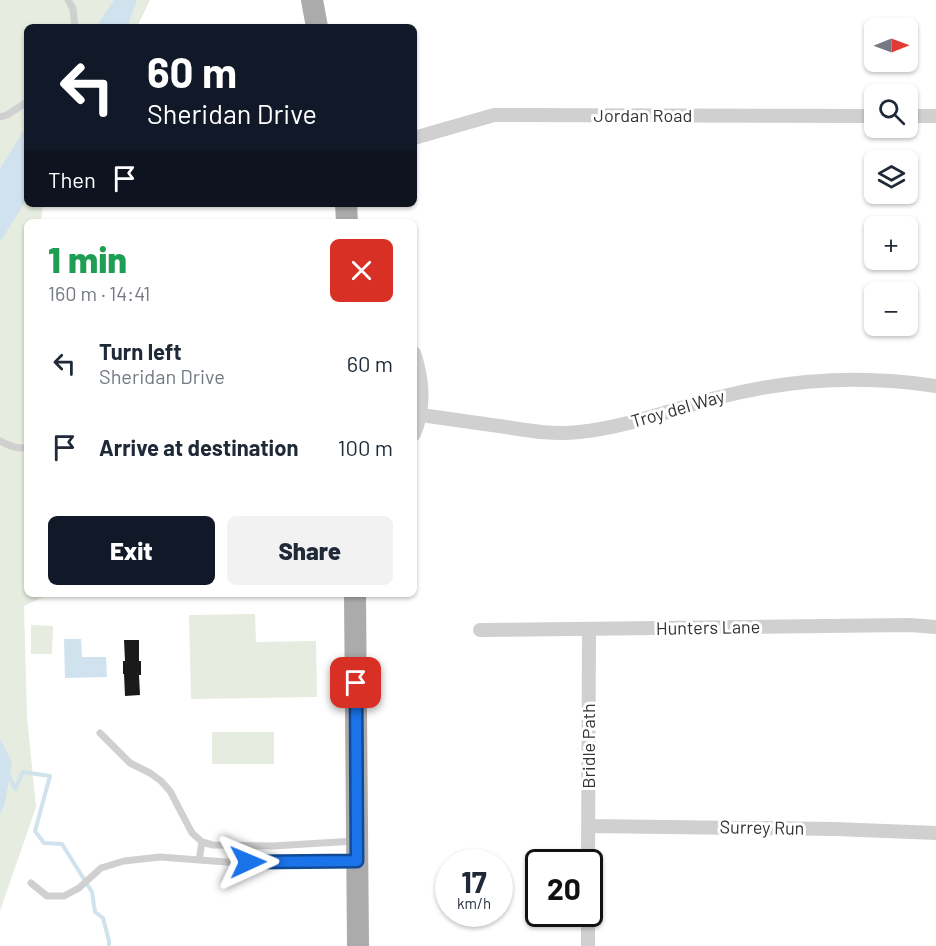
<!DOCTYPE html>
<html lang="en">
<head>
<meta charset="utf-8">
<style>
	body { margin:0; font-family:Barlow,sans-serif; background:#f2f2f3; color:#1f2937; height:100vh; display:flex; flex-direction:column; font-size:22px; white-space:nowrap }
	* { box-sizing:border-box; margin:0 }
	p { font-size:20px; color:#747a83 }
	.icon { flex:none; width:33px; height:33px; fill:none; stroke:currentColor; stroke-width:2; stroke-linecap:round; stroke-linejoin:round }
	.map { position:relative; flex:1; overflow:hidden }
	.side { position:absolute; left:24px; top:219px; width:393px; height:378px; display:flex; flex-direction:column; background:#fff; border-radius:9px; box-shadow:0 2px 4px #0004 }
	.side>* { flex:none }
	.top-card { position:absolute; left:24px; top:24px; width:393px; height:183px; border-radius:9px; box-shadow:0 2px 4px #0004; background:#111827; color:#fff; overflow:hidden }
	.needle { width:39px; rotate:89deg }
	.buttons { position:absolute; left:864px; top:18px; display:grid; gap:12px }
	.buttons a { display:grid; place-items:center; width:54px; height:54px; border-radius:9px; background:#fff; box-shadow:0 2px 4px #0004; font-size:30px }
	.speed { position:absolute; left:435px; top:849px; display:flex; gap:12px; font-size:30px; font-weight:700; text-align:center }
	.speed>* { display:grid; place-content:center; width:78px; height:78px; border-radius:50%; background:#fff; box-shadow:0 2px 4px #0004; line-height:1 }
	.speed small { font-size:15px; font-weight:400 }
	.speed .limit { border:3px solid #111; border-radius:9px; background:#fff; color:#111 }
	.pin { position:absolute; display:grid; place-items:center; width:51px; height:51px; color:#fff; margin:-26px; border-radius:12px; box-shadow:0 3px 9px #0006 }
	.me { position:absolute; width:66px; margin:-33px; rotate:89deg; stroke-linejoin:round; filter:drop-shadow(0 0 4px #0008) }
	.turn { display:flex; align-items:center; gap:21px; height:126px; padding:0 24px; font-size:27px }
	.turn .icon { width:78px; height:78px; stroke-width:2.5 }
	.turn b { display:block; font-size:42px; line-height:51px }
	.then { display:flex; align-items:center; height:57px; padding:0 24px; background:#0003; gap:12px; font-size:22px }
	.round { display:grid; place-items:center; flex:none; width:63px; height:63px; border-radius:9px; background:#f2f2f3 }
	.overview { display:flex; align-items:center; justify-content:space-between; height:102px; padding:0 24px }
	h1 { font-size:36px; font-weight:800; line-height:45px; color:#1e9e55 }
	.action { display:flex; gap:12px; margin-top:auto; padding:12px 24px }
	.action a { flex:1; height:69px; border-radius:9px; background:#111827; color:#fff; font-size:24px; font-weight:800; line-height:69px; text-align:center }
	.action a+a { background:#f2f2f3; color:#1f2937 }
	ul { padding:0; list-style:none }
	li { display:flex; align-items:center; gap:18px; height:84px; padding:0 24px }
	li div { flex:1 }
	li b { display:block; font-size:22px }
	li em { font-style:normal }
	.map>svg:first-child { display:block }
	.green { fill:#e6ecdf }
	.water { fill:#cfe2ee }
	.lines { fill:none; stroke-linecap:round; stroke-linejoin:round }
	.stream { stroke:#cfe2ee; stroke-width:4 }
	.building { fill:#1a1a1a }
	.service { stroke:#d0d0d0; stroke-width:7 }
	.minor { stroke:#d0d0d0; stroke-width:14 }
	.primary { stroke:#ababab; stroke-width:22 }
	.route-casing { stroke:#114b97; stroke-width:15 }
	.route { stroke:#1a73e8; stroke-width:10 }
	.labels { text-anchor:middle; stroke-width:6; stroke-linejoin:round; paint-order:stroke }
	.street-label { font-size:18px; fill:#333; stroke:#fff }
</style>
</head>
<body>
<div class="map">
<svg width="936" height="946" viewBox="0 0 936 946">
	<rect width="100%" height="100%" fill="#fff"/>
	<!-- green -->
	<path class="green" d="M0 0H150L137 27H27V204H43L41 222H27V594H50L24 606 27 717 36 807 0 911Z
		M255 614 256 642 316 641 317 697 191 699 189 615Z
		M31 625 53 626 52 654H31Z
		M212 732H274V764H212Z"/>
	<!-- water -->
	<path class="water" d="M114 0H137L127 27H96Z
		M27 125V199L0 242V169Z
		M64 639H81L82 657H106L107 677 65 678Z
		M0 739 12 762 5 803 0 814Z"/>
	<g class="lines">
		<!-- stream -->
		<path class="stream" d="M7 771 15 789 23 772 50 776 35 831 44 843 62 844 92 892 95 912 103 918 109 941V946"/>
	</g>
	<!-- building -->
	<path class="building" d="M124 640H139V661H141V675H139L140 695 125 696 124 674H123V661H125Z"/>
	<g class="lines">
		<!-- service -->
		<path class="service" d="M68 0 73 9 75 27
			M0 117 7 115 27 102
			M0 441C8 445 18 450 27 447
			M100 733 130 763 150 773 161 781 170 791 192 833 202 842 213 845 273 846 355 841
			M199 860 202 842
			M31 883 47 896H64L79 888 101 868 124 861 160 857 226 862 355 861"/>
		<!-- minor -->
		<path class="minor" d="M908 116H936
			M414 138 494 115 874 116
			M414 353C423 380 425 408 414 434
			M421 415C449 419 478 423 506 427 531 431 554 435 579 432 628 427 672 409 720 397 790 379 864 375 936 386
			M480 630 910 625 936 627
			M588 826 835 829 936 833
			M588 862 589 629
			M588 946V914"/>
		<!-- primary -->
		<path class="primary" d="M312 0 317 27
			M346 204 347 222
			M355 594 358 946"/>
	</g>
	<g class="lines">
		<!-- route casing -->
		<g class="route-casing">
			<path id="route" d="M248 862 357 861 356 683"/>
		</g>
		<!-- route -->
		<use href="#route" class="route"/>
	</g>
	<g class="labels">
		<!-- street labels -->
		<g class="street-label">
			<text x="643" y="122">Jordan Road</text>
			<text transform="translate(678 409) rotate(-16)" y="6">Troy del Way</text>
			<text transform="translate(708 628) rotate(-1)" y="6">Hunters Lane</text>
			<text transform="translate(589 746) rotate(-90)" y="6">Bridle Path</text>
			<text transform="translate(762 828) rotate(1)" y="6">Surrey Run</text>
		</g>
	</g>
</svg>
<div class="buttons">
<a><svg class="needle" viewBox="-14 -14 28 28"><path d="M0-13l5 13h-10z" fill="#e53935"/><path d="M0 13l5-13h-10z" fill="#747a83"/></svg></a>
<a><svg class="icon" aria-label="search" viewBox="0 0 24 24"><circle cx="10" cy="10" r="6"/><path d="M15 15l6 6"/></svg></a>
<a><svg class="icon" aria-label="layers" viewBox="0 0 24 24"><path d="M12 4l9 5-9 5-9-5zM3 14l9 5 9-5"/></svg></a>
<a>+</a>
<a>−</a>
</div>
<div class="speed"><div>17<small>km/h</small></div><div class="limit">20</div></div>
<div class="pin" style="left:356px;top:683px;background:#d93025"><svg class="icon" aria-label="arrive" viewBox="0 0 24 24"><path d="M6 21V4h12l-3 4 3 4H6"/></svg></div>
<svg class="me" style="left:248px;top:862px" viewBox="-20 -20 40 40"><path d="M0-17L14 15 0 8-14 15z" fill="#1a73e8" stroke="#fff" stroke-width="4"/></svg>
<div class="top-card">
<div class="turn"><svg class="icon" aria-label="left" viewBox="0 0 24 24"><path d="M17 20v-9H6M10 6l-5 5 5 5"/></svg><div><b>60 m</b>Sheridan Drive</div></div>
<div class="then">Then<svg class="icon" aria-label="arrive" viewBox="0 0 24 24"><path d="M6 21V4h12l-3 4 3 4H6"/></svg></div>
</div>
<section class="side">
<div class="overview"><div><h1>1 min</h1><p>160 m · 14:41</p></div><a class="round" style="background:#d93025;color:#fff"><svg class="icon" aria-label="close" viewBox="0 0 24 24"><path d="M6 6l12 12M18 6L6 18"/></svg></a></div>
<ul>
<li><svg class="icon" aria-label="left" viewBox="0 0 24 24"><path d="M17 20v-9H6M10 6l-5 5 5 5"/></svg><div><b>Turn left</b><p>Sheridan Drive</p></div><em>60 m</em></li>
<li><svg class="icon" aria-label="arrive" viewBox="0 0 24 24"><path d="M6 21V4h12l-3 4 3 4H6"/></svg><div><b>Arrive at destination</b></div><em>100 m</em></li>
</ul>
<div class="action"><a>Exit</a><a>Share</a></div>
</section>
</div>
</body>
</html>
